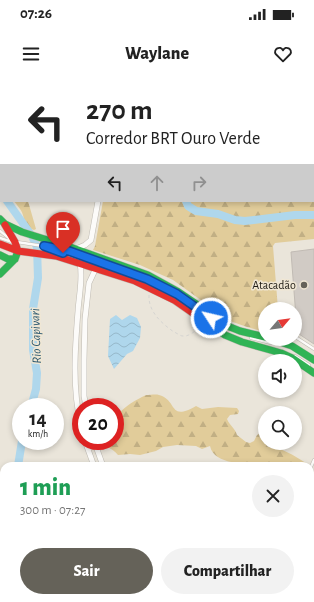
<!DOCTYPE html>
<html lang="pt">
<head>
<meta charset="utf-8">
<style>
	body { margin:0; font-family:"Alegreya Sans",sans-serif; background:#f2f2f2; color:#222; height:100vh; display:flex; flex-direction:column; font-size:15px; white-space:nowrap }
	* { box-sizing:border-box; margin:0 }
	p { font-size:13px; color:#767676 }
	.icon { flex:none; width:22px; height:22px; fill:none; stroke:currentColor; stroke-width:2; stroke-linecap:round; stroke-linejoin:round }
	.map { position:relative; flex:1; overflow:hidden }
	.sheet { position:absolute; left:0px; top:382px; width:314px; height:140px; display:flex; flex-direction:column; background:#fff; border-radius:12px 12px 0 0; box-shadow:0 2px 6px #0003 }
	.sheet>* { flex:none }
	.guide { position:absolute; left:0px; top:0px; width:314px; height:122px; box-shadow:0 2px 6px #0003; background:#fff; color:#222; overflow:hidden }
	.needle { width:26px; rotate:61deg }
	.buttons { position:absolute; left:258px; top:222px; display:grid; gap:8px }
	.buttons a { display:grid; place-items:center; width:44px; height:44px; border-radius:50%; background:#fff; box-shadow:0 2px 6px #0003; font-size:20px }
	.speed { position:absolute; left:12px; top:318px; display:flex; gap:8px; font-size:20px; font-weight:700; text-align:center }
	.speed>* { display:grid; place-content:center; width:52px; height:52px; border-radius:50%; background:#fff; box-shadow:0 2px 6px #0003; line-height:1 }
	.speed small { font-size:10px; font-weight:400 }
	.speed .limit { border:6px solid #d22; background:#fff; color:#111 }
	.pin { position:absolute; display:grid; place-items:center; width:34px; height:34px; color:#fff; margin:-41px -17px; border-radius:50% 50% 50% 0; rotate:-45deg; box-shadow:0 0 4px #0007 }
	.pin .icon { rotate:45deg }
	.me { position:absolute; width:44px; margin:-22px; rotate:305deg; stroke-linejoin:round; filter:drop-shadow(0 0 3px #0008) }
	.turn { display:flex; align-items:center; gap:14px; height:84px; padding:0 20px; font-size:18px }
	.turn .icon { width:52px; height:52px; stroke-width:2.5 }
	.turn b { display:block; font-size:28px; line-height:34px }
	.lanes { display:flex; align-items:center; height:38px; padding:0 20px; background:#0003; justify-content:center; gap:20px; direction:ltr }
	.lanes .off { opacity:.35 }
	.round { display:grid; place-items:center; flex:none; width:42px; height:42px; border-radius:21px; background:#f2f2f2 }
	.summary { display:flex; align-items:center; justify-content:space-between; height:68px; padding:0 20px }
	h1 { font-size:24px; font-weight:800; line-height:30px; color:#1e9e55 }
	.button { display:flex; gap:8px; margin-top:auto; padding:8px 20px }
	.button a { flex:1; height:46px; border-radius:24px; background:#656259; color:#fff; font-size:16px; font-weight:800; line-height:46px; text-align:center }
	.button a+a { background:#f2f2f2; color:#222 }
	.status { display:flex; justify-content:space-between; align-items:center; height:28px; padding:0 20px; background:#fff; direction:ltr }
	.status svg { height:11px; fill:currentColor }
	header { display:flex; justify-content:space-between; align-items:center; height:52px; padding:0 20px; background:#fff; font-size:18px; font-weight:800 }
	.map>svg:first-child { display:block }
	.forest { fill:url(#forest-firs) }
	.water { fill:url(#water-waves) }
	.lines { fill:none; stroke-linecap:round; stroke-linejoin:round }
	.river { stroke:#afd7ec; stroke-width:8 }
	.building { fill:#d1cbc5; stroke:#c1bbb4 }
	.lane-casing { stroke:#bebab2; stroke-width:3.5 }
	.street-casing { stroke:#bebab2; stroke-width:6 }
	.fast-casing { stroke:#bebab2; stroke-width:8 }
	.jam-casing { stroke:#bebab2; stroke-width:8 }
	.path { stroke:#d5d4d1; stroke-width:1; stroke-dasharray:3 3; stroke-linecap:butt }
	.lane { stroke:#fcfbf9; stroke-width:2.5 }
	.street { stroke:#fcfbf9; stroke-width:5 }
	.fast { stroke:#30b455; stroke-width:7 }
	.jam { stroke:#e5322d; stroke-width:7 }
	.route-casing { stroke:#114b97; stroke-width:10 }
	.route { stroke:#1a73e8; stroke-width:7 }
	.poi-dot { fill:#656259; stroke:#f0e7d4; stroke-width:1.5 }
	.labels { text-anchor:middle; stroke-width:3; stroke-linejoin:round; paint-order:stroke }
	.poi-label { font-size:12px; fill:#1e1b14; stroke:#f0e7d4; text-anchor:end }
	.water-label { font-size:13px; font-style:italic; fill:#2b5870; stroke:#f0e7d4 }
</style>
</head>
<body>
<div class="status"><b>07:26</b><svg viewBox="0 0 49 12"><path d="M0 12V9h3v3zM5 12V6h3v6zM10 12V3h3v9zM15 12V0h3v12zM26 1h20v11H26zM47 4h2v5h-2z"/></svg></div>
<header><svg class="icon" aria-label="menu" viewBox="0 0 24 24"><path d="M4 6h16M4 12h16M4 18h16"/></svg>Waylane<svg class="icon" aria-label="heart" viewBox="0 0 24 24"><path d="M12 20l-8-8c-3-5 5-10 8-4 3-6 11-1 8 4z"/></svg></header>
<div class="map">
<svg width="314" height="522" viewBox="0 0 314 522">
	<defs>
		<pattern id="forest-firs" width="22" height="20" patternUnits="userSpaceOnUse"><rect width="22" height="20" fill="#e1cc9a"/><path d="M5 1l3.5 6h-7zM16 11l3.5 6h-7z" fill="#c1af84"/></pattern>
		<pattern id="water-waves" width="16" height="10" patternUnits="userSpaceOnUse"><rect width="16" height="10" fill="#afd7ec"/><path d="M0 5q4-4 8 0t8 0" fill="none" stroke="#96b8ca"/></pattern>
	</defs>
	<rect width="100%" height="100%" fill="#eae5da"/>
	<!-- forest -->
	<path class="forest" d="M151 0H314V100H313V1H151Z
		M313 106H314V159L275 163 273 166 278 229H265V252L247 247 230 241 173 200 140 185 93 170 95 166 103 121H262L265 122 268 121H313Z
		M14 121H28L36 149 34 150C20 144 27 139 20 129 18 126 16 124 14 121Z
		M146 315C150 315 156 314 159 315 178 320 168 342 196 326L202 329 218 327 237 328 239 331 238 334 230 335 227 339C230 346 235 348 237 355L246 362 250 363 254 361 257 355 259 354 268 367C282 367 294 376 306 383L296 386H234L231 382C222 380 212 376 210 366L202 369 196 366 177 365 163 367 156 371 140 375 130 374 118 375C112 367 105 368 101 361H115C115 355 114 347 115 342 118 329 136 320 146 315Z
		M88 518H118L120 521 124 520 128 522H92Z"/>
	<!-- water -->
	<path class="water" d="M116 235 122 240 130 235 137 238 141 247 140 258 133 271 127 274 114 289 108 276 110 239Z"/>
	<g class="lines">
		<!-- river -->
		<path class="river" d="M0 111 1 112
			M7 121 32 156 37 167 38 198 33 229V270L37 293 36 309 31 327
			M186 121 188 126 196 131 218 134 235 140 245 141 295 135H314
			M18 386 22 361
			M78 518 84 522"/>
	</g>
	<!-- building -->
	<path class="building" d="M314 169V264L299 254 297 250 291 172Z"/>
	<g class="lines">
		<!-- lane casing -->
		<g class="lane-casing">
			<path id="lane" d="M0 151 10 159
				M0 158 12 162
				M17 162 56 168 73 172
				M52 169 130 195
				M295 251 297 258 314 269
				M251 258 271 263
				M295 276 309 285
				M310 389 314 380
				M235 518 236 522"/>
		</g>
		<!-- street casing -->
		<g class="street-casing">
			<path id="street" d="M141 1V0
				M313 104 314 103
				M76 169 85 165 91 160 98 121
				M80 183C83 199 79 215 78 231 75 268 72 309 81 345
				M86 327 84 316V280L85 239 89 203 96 188
				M85 361 94 386
				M94 361 103 386
				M170 518 173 522
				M180 518 182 522"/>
		</g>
		<!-- fast casing -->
		<g class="fast-casing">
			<path id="fast" d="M0 139 5 144 22 152 70 167 148 195 177 211 230 247 240 251 265 257
				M0 175 8 179H15
				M0 194 15 179 18 171
				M204 241 225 255 242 262 281 273 292 278 314 293
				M271 259 292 266 314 280"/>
		</g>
		<!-- jam casing -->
		<g class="jam-casing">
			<path id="jam" d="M5 145 15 162 18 171
				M0 164 18 171 56 176 135 201 174 220 204 241"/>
		</g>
		<!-- path -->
		<path class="path" d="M149 215C148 231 161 243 174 252 177 253 180 256 183 256 189 257 197 250 201 245"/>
		<!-- lane -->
		<use href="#lane" class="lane"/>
		<!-- street -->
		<use href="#street" class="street"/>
		<!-- fast -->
		<use href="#fast" class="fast"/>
		<!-- jam -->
		<use href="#jam" class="jam"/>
	</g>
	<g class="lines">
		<!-- route casing -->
		<g class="route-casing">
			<path id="route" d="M63 173 44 166 69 171 147 199 177 214 211 238"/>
		</g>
		<!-- route -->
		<use href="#route" class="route"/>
	</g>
	<!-- markers -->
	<circle class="poi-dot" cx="304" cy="205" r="4"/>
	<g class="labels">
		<!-- poi labels -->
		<g class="poi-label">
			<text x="296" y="209">Atacadão</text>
		</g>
		<!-- water labels -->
		<g class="water-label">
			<text transform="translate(35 256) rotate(-92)" y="5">Rio Capivari</text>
		</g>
	</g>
</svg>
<div class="buttons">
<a><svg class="needle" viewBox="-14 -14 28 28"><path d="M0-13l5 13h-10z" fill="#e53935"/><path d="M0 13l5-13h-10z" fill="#767676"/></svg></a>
<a><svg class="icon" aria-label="sound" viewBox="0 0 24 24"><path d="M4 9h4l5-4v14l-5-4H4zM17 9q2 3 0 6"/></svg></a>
<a><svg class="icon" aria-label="search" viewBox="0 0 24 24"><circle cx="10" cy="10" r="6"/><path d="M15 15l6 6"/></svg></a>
</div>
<div class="speed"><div>14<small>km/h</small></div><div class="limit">20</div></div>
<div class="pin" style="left:63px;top:173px;background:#d93025"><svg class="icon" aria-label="arrive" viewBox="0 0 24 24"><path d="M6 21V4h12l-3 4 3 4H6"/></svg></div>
<svg class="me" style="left:211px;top:238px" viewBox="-20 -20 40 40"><circle r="17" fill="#1a73e8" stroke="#fff" stroke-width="3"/><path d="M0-11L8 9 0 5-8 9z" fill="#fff"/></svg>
<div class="guide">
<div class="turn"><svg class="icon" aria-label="left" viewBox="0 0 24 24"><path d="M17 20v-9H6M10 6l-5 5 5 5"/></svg><div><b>270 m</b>Corredor BRT Ouro Verde</div></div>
<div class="lanes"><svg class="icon" aria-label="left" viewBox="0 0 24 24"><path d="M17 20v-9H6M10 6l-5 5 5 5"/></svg><svg class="icon off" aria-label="ahead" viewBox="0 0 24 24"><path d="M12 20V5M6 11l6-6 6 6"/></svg><svg class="icon off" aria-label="right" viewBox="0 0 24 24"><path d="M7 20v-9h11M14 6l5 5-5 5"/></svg></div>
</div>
<section class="sheet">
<div class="summary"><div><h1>1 min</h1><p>300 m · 07:27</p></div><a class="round"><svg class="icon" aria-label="close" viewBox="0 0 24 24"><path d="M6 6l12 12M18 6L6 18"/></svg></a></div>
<div class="button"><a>Sair</a><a>Compartilhar</a></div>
</section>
</div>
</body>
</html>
